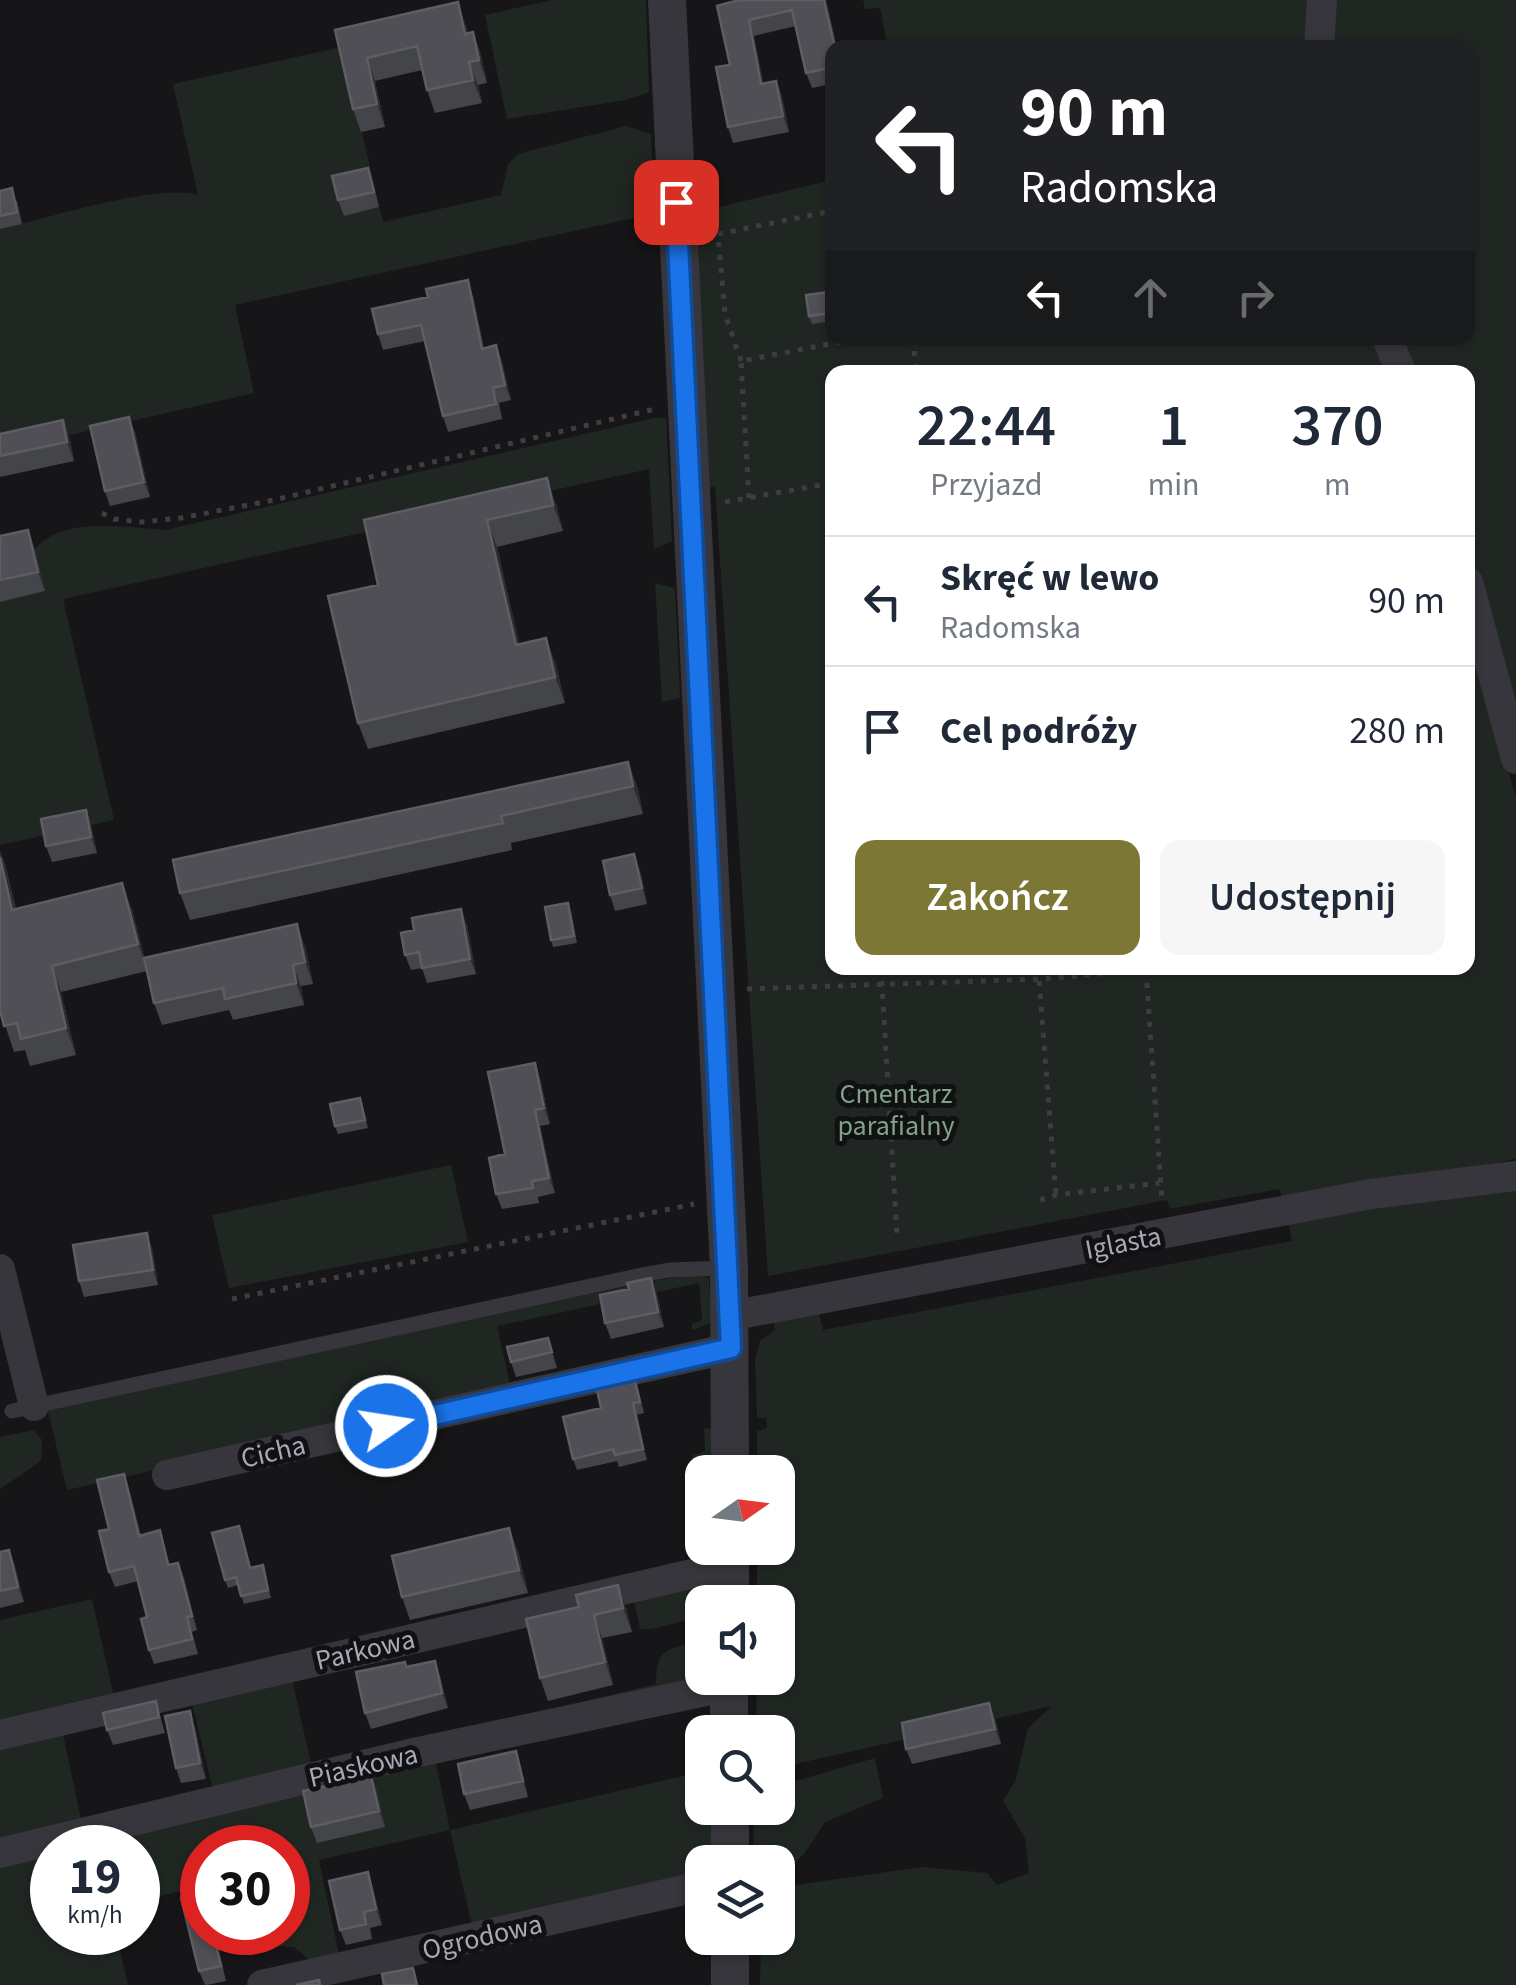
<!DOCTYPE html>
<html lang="pl">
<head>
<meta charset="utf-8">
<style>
	body { margin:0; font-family:"Source Sans 3",sans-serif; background:#f6f6f7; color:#1f2937; height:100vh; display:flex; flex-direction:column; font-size:38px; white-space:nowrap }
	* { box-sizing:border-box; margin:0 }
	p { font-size:32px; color:#747a83 }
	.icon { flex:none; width:55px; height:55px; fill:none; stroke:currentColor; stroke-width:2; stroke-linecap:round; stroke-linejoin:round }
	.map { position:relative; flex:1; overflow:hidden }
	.panel { position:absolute; left:825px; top:365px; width:650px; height:610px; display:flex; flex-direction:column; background:#fff; border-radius:20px; box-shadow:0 2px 8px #0004 }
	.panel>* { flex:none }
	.guide { position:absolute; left:825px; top:40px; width:650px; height:305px; border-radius:20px; box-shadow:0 2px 8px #0004; background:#202124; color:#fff; overflow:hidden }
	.needle { width:65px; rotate:76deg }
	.controls { position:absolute; left:685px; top:1455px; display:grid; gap:20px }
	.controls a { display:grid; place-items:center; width:110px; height:110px; border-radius:20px; background:#fff; box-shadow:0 2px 8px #0004; font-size:50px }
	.speed { position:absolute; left:30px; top:1825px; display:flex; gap:20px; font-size:50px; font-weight:700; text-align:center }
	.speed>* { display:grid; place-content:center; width:130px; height:130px; border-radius:50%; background:#fff; box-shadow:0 2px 8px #0004; line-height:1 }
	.speed small { font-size:25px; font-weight:400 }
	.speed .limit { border:15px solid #d22; background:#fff; color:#111 }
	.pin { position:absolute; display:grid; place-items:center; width:85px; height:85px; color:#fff; margin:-42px; border-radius:20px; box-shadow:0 5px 15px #0006 }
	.me { position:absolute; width:110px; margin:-55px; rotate:77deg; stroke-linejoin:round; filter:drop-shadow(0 0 8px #0008) }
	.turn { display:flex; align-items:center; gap:35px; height:210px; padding:0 30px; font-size:45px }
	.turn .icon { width:130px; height:130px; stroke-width:2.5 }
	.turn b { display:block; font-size:70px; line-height:85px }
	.lanes { display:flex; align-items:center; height:95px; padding:0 30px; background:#0003; justify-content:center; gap:50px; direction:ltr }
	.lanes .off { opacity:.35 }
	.eta { display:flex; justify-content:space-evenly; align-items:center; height:170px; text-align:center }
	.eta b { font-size:60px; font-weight:600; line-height:70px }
	.cta { display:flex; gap:20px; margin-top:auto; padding:20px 30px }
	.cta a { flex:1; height:115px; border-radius:20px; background:#7d7736; color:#fff; font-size:40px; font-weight:600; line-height:115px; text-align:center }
	.cta a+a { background:#f6f6f7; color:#1f2937 }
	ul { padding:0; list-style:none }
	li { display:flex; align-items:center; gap:30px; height:130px; padding:0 30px; border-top:2px solid #e0e1e3 }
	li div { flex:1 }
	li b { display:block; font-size:38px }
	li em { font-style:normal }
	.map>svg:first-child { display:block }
	.green { fill:#202722 }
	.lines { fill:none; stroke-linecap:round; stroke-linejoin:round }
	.path { stroke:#3d3d43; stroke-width:5; stroke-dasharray:5 8; stroke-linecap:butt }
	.service { stroke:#37363c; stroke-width:15 }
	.minor { stroke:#37363c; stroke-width:30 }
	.tertiary { stroke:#37363c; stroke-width:38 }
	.wall { fill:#444549 }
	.shaded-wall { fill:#2d2d30 }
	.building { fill:#4f4f55; stroke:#5d5d64; stroke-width:2.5 }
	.route-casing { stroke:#114b97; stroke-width:25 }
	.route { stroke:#1a73e8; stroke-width:18 }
	.labels { text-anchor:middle; stroke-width:10; stroke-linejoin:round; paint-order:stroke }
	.park-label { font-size:28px; fill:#7fa288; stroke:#111012 }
	.street-label { font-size:28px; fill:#a7a9b7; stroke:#111012 }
</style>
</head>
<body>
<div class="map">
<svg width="1516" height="1985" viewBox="0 0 1516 1985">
	<rect width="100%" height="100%" fill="#161517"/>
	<!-- green -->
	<path class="green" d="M552 0H646L649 92 626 100 507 119 485 15Z
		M863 0H1316L1327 47H888L880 8 865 9Z
		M1334 0H1516V728L1487 614 1468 554V372H832V968H1468V632L1516 798V1158L1488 1166 1284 1203 1279 1189 1170 1209 1167 1200 768 1276 715 487H706L690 214 832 180V338H1468V48L1331 47Z
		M342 47 383 222 501 195 508 164 518 154 626 126 651 134 655 224 652 233 642 239 638 217 235 305 254 393 0 451V229C45 219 158 183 198 195L173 84Z
		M654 418H666L672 541 654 549 649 469 63 599 114 820 0 845V602L44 591 35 549C64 516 124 527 165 530Z
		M655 583 675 588 680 698 662 702Z
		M451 1165 468 1242 229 1288 212 1215Z
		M1506 1185 1516 1192V1985H760L761 1938H778V1895L795 1885 922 1867 987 1873 997 1885 1029 1873 1025 1838 1003 1801 1016 1779 1028 1728 1052 1706 778 1768V1732H756L757 1678H778V1602H757V1548H778V1472H757V1431L767 1428 766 1418H757L755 1360 760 1341 775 1330 773 1318 818 1310 823 1330 1292 1241 1288 1220Z
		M699 1276 709 1278 711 1323 692 1330V1324L702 1320 699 1283 497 1326 511 1389 67 1490 48 1411 494 1313 670 1278Z
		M704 1428 711 1429V1472H702V1536L694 1537 693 1455 705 1451Z
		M34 1430 42 1440 41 1461 0 1489V1437Z
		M712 1578 711 1602H702V1616C684 1619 657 1631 640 1629L633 1597Z
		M92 1599 114 1697 0 1724V1620Z
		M683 1645H702V1678L465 1730 656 1684C657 1660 658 1651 683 1645Z
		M291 1675 311 1764 213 1790 191 1699Z
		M62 1729 81 1819 0 1838V1744Z
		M702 1743V1808H711V1862H702V1878L473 1930 450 1830 319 1860 339 1955 311 1961 294 1947 250 1945 247 1933 288 1932V1848H202V1886L138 1901V1848H66L435 1759 450 1830 696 1773 697 1744Z
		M875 1758 883 1798 825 1822 804 1854 781 1876H778V1862H753L754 1808H778V1786Z
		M52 1851V1932L116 1933 128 1985H0V1863Z"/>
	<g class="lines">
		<!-- path -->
		<path class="path" d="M913 338 916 372
			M741 361 725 314 718 234 832 211
			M749 498 741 361 861 338
			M725 502 832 483
			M102 513 114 519 141 522 181 518 274 500 655 409
			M881 968 897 1236
			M1038 968 1056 1195
			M1146 970 1162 1201
			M747 989 1039 979 1173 968
			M1040 1200 1056 1195 1159 1183
			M232 1299 694 1204"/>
		<!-- service -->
		<path class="service" d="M12 1411 642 1275 669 1270 728 1268"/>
		<!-- minor -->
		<path class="minor" d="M1319 48 1322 0
			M1387 338 1401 372
			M1468 582 1516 759
			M0 1269 34 1406
			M730 1316 1371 1194 1516 1176
			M167 1475 731 1348
			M0 1735 730 1565
			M0 1853 409 1754 729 1686
			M262 1985 702 1886"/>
		<!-- tertiary -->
		<path class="tertiary" d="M667 0 729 1268 730 1472
			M730 1602V1548
			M729 1678V1732
			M730 1808V1862
			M730 1985V1938"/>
	</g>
	<!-- wall -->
	<path class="wall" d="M739 0H826L837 48H832V84L812 88 806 73 796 26 754 36 763 84 776 81 782 96 789 132 733 143 728 127Z
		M466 26 468 33 473 32 481 55 487 83 478 85 482 103 435 113 427 90 422 70 375 81 385 127 361 132 353 109 335 30Z
		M373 183 379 207 344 216 338 200Z
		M0 191 17 201 22 224 0 229Z
		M473 296 484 348 496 345 502 361 511 400 499 403 502 419 448 432 443 416 425 341 383 350 378 334Z
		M832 300V321L812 324 809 316Z
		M63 420 70 440 74 461 0 477V434Z
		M135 432 150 497 110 506 105 491Z
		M556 504 563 531 497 547 519 644 546 638 556 665 565 703 368 749 358 723 378 585 364 520Z
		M0 536 35 549 45 591 0 602Z
		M628 762 638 789 643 814 511 843 512 850 190 920 180 893Z
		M86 810 91 825 97 853 52 862 46 846Z
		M0 851 5 864 16 909H132L144 958 305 946 313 984 301 986 304 1005 233 1020 229 1010 162 1025 154 1003 147 971 61 992 76 1055 30 1066 25 1050 14 1052 0 1010Z
		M640 870 647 904 615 911 610 895Z
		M571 911 577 943 553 947 551 940Z
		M467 925 476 974 427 983 422 968 411 970 405 955Z
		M540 1078 550 1124 540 1126 555 1193 538 1197 539 1203 502 1209 496 1194 505 1154Z
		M360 1098 368 1128 338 1134 335 1126Z
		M152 1248 158 1285 84 1297 79 1281Z
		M657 1294 664 1327 611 1339 605 1323Z
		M548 1338 557 1368 516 1377 511 1362Z
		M638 1388 644 1413 637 1415 647 1460 619 1467 617 1461 577 1470 573 1459 601 1408Z
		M124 1474 141 1535 160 1530 170 1565 178 1563 184 1578 197 1630 192 1632 198 1654 154 1664 149 1650 147 1617 138 1581 115 1587 109 1572V1529Z
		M242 1534 251 1568 265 1573 271 1598 244 1604 238 1585 228 1588 225 1580Z
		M9 1550 24 1602 0 1608V1552Z
		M518 1551 528 1593 410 1620 402 1597Z
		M626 1608 632 1632 602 1638 613 1685 548 1701 540 1678 526 1619Z
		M435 1661 440 1676 448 1708 371 1729 365 1713 407 1667Z
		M156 1701 165 1733 113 1745 107 1730Z
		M995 1718 1001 1744 912 1764 906 1749Z
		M195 1727 206 1779 181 1783 176 1768Z
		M516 1751 521 1767 528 1797 470 1810 464 1794Z
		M371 1776 377 1791 385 1827 317 1843 311 1827Z
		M202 1882V1932H232L235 1946 219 1950 226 1981 207 1985H205L199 1971 197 1894Z
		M373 1888 382 1925 370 1928 372 1939 346 1945 340 1930Z"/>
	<!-- shaded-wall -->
	<path class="shaded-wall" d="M824 0H826L837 48H835Z
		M458 2 466 26 473 57 465 34Z
		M749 20 754 36 767 100 761 84Z
		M473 32 481 55 487 83 479 60Z
		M367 58 375 81 385 127 377 104Z
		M469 62 478 85 482 103 473 80Z
		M776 81 782 96 789 132 783 116Z
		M468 280 473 296 487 364 482 349Z
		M496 345 502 361 511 400 505 385Z
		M129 417 135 432 150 497 144 482Z
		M63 420 70 440 74 461 67 442Z
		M547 478 556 504 563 531 553 505Z
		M487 520 497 547 526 672 516 645Z
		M28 530 35 549 45 591 38 572Z
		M546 638 556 665 565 703 555 677Z
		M628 762 638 789 643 814 633 786Z
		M86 810 91 825 97 853 91 837Z
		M0 851 5 864 22 937 12 910 0 857Z
		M634 854 640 870 647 904 642 888Z
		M122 883 132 909 148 971 138 944Z
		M461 909 467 925 476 974 470 959Z
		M297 924 305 946 313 984 305 962Z
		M293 965 301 986 304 1005 296 983Z
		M52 966 61 992 76 1055 66 1028Z
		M535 1063 540 1078 550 1124 544 1108Z
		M535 1110 540 1126 555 1193 549 1178Z
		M147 1233 152 1248 158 1285 153 1270Z
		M651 1278 657 1294 664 1327 658 1312Z
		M633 1403 637 1415 647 1460 643 1449Z
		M124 1474 129 1488 145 1550 139 1536Z
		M509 1528 518 1551 528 1593 519 1570Z
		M9 1550 15 1565 24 1602 18 1587Z
		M178 1563 184 1578 197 1630 192 1616Z
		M618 1585 626 1608 632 1632 623 1608Z
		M594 1615 602 1638 613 1685 605 1662Z
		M435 1661 440 1676 448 1708 442 1693Z
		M989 1703 995 1718 1001 1744 995 1729Z
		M190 1711 195 1727 206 1779 200 1763Z
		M516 1751 521 1767 528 1797 523 1781Z
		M371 1776 377 1791 385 1827 379 1811Z
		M368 1872 373 1888 382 1925 376 1909Z"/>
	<!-- building -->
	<path class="building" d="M739 0H824L835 48H832V56L826 58 828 68 806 73 792 10 749 20 761 84 776 81 783 116 728 127 716 67 730 65 717 6Z
		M458 2 465 34 473 32 479 60 469 62 473 80 427 90 417 46 367 58 377 104 353 109 335 30Z
		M368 168 374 192 338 200 332 176Z
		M12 188 17 212 0 216V191Z
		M468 280 482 349 496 345 505 385 493 388 496 404 443 416 421 325 378 334 372 309 428 297 426 289Z
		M829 292 832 313 809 316 806 295Z
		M129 417 144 482 105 491 90 426Z
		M63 420 67 442 0 456V434Z
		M547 478 553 505 487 520 516 645 546 638 555 677 358 723 328 596 378 585 364 520Z
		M28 530 38 572 0 580V536Z
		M628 762 633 786 501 816 503 823 180 893 173 860Z
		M86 810 91 837 46 846 41 819Z
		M634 854 642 888 610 895 603 861Z
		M0 857 12 910 122 883 138 944 52 966 66 1028 21 1039 17 1023 4 1026 0 1010Z
		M568 903 574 936 551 940 545 907Z
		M461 909 470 959 422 968 419 952 405 955 401 933 414 930 412 918Z
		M297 924 305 962 293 965 296 983 225 999 223 988 154 1003 144 958Z
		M535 1063 544 1108 535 1110 549 1178 532 1181 533 1188 496 1194 489 1158 505 1154 488 1072Z
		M360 1098 365 1120 335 1126 330 1104Z
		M147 1233 153 1270 79 1281 73 1245Z
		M651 1278 658 1312 605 1323 600 1295 629 1289 627 1283Z
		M548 1338 552 1352 511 1362 507 1347Z
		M634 1377 640 1402 633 1403 643 1449 615 1455 613 1449 573 1459 563 1417 601 1408 596 1385Z
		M124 1474 139 1536 160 1530 168 1565 178 1563 192 1616 187 1617 192 1639 149 1650 141 1619 147 1617 134 1566 109 1572 99 1531 109 1529 97 1480Z
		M239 1526 250 1568 263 1565 268 1590 241 1596 236 1577 225 1580 212 1533Z
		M509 1528 519 1570 402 1597 392 1556Z
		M9 1550 18 1587 0 1591V1552Z
		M618 1585 623 1608 594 1615 605 1662 540 1678 526 1619 579 1607 576 1595Z
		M435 1661 442 1693 365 1713 356 1672 405 1662 406 1667Z
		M156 1701 159 1717 107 1730 103 1713Z
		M989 1703 995 1729 906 1749 902 1723Z
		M190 1711 200 1763 176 1768 165 1716Z
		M516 1751 523 1781 464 1794 458 1764Z
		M371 1776 379 1811 311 1827 303 1791Z
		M368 1872 376 1909 364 1912 366 1924 340 1930 329 1881Z
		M202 1882V1932H225L213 1935 221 1966 199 1971 181 1898 197 1894 195 1884Z
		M413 1968 417 1985H384L382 1974Z
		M319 1980 320 1985H296Z"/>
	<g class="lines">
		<!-- route casing -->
		<g class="route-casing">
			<path id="route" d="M386 1426 731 1348 676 202"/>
		</g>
		<!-- route -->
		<use href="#route" class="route"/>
	</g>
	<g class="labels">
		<!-- park labels -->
		<g class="park-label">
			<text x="896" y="1103">Cmentarz<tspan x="896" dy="32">parafialny</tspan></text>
		</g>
		<!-- street labels -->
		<g class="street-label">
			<text transform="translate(1123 1242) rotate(-11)" y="10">Iglasta</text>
			<text transform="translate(273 1451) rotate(-13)" y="10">Cicha</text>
			<text transform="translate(365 1649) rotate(-13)" y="10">Parkowa</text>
			<text transform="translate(363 1765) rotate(-13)" y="10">Piaskowa</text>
			<text transform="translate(482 1936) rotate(-13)" y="10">Ogrodowa</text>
		</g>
	</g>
</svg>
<div class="controls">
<a><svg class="needle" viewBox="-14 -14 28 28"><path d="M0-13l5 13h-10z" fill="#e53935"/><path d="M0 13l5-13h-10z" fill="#747a83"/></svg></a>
<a><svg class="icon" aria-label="sound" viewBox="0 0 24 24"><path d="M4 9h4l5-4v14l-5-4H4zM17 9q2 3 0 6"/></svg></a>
<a><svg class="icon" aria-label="search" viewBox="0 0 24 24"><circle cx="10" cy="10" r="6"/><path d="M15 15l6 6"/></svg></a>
<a><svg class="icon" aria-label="layers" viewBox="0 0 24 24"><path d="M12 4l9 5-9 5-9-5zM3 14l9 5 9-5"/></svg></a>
</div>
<div class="speed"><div>19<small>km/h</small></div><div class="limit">30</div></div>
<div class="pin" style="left:676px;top:202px;background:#d93025"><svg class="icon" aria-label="arrive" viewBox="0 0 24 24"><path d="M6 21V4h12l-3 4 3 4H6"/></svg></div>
<svg class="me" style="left:386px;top:1426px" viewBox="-20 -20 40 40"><circle r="17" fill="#1a73e8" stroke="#fff" stroke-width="3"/><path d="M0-11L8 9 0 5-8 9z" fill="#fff"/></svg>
<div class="guide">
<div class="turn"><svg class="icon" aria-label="left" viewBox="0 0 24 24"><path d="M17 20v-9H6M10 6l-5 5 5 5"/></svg><div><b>90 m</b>Radomska</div></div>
<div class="lanes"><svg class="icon" aria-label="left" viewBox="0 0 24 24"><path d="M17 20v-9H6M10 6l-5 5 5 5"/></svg><svg class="icon off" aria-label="ahead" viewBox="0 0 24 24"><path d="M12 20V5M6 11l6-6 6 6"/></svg><svg class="icon off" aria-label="right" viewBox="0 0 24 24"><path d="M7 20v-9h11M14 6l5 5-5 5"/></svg></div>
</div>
<section class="panel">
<div class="eta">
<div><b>22:44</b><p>Przyjazd</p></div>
<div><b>1</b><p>min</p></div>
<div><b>370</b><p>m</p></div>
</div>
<ul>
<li><svg class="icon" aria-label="left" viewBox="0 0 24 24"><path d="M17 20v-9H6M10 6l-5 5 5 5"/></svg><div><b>Skręć w lewo</b><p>Radomska</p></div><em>90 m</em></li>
<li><svg class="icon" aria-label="arrive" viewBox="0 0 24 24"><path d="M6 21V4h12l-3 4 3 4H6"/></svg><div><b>Cel podróży</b></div><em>280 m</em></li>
</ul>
<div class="cta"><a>Zakończ</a><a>Udostępnij</a></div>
</section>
</div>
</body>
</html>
